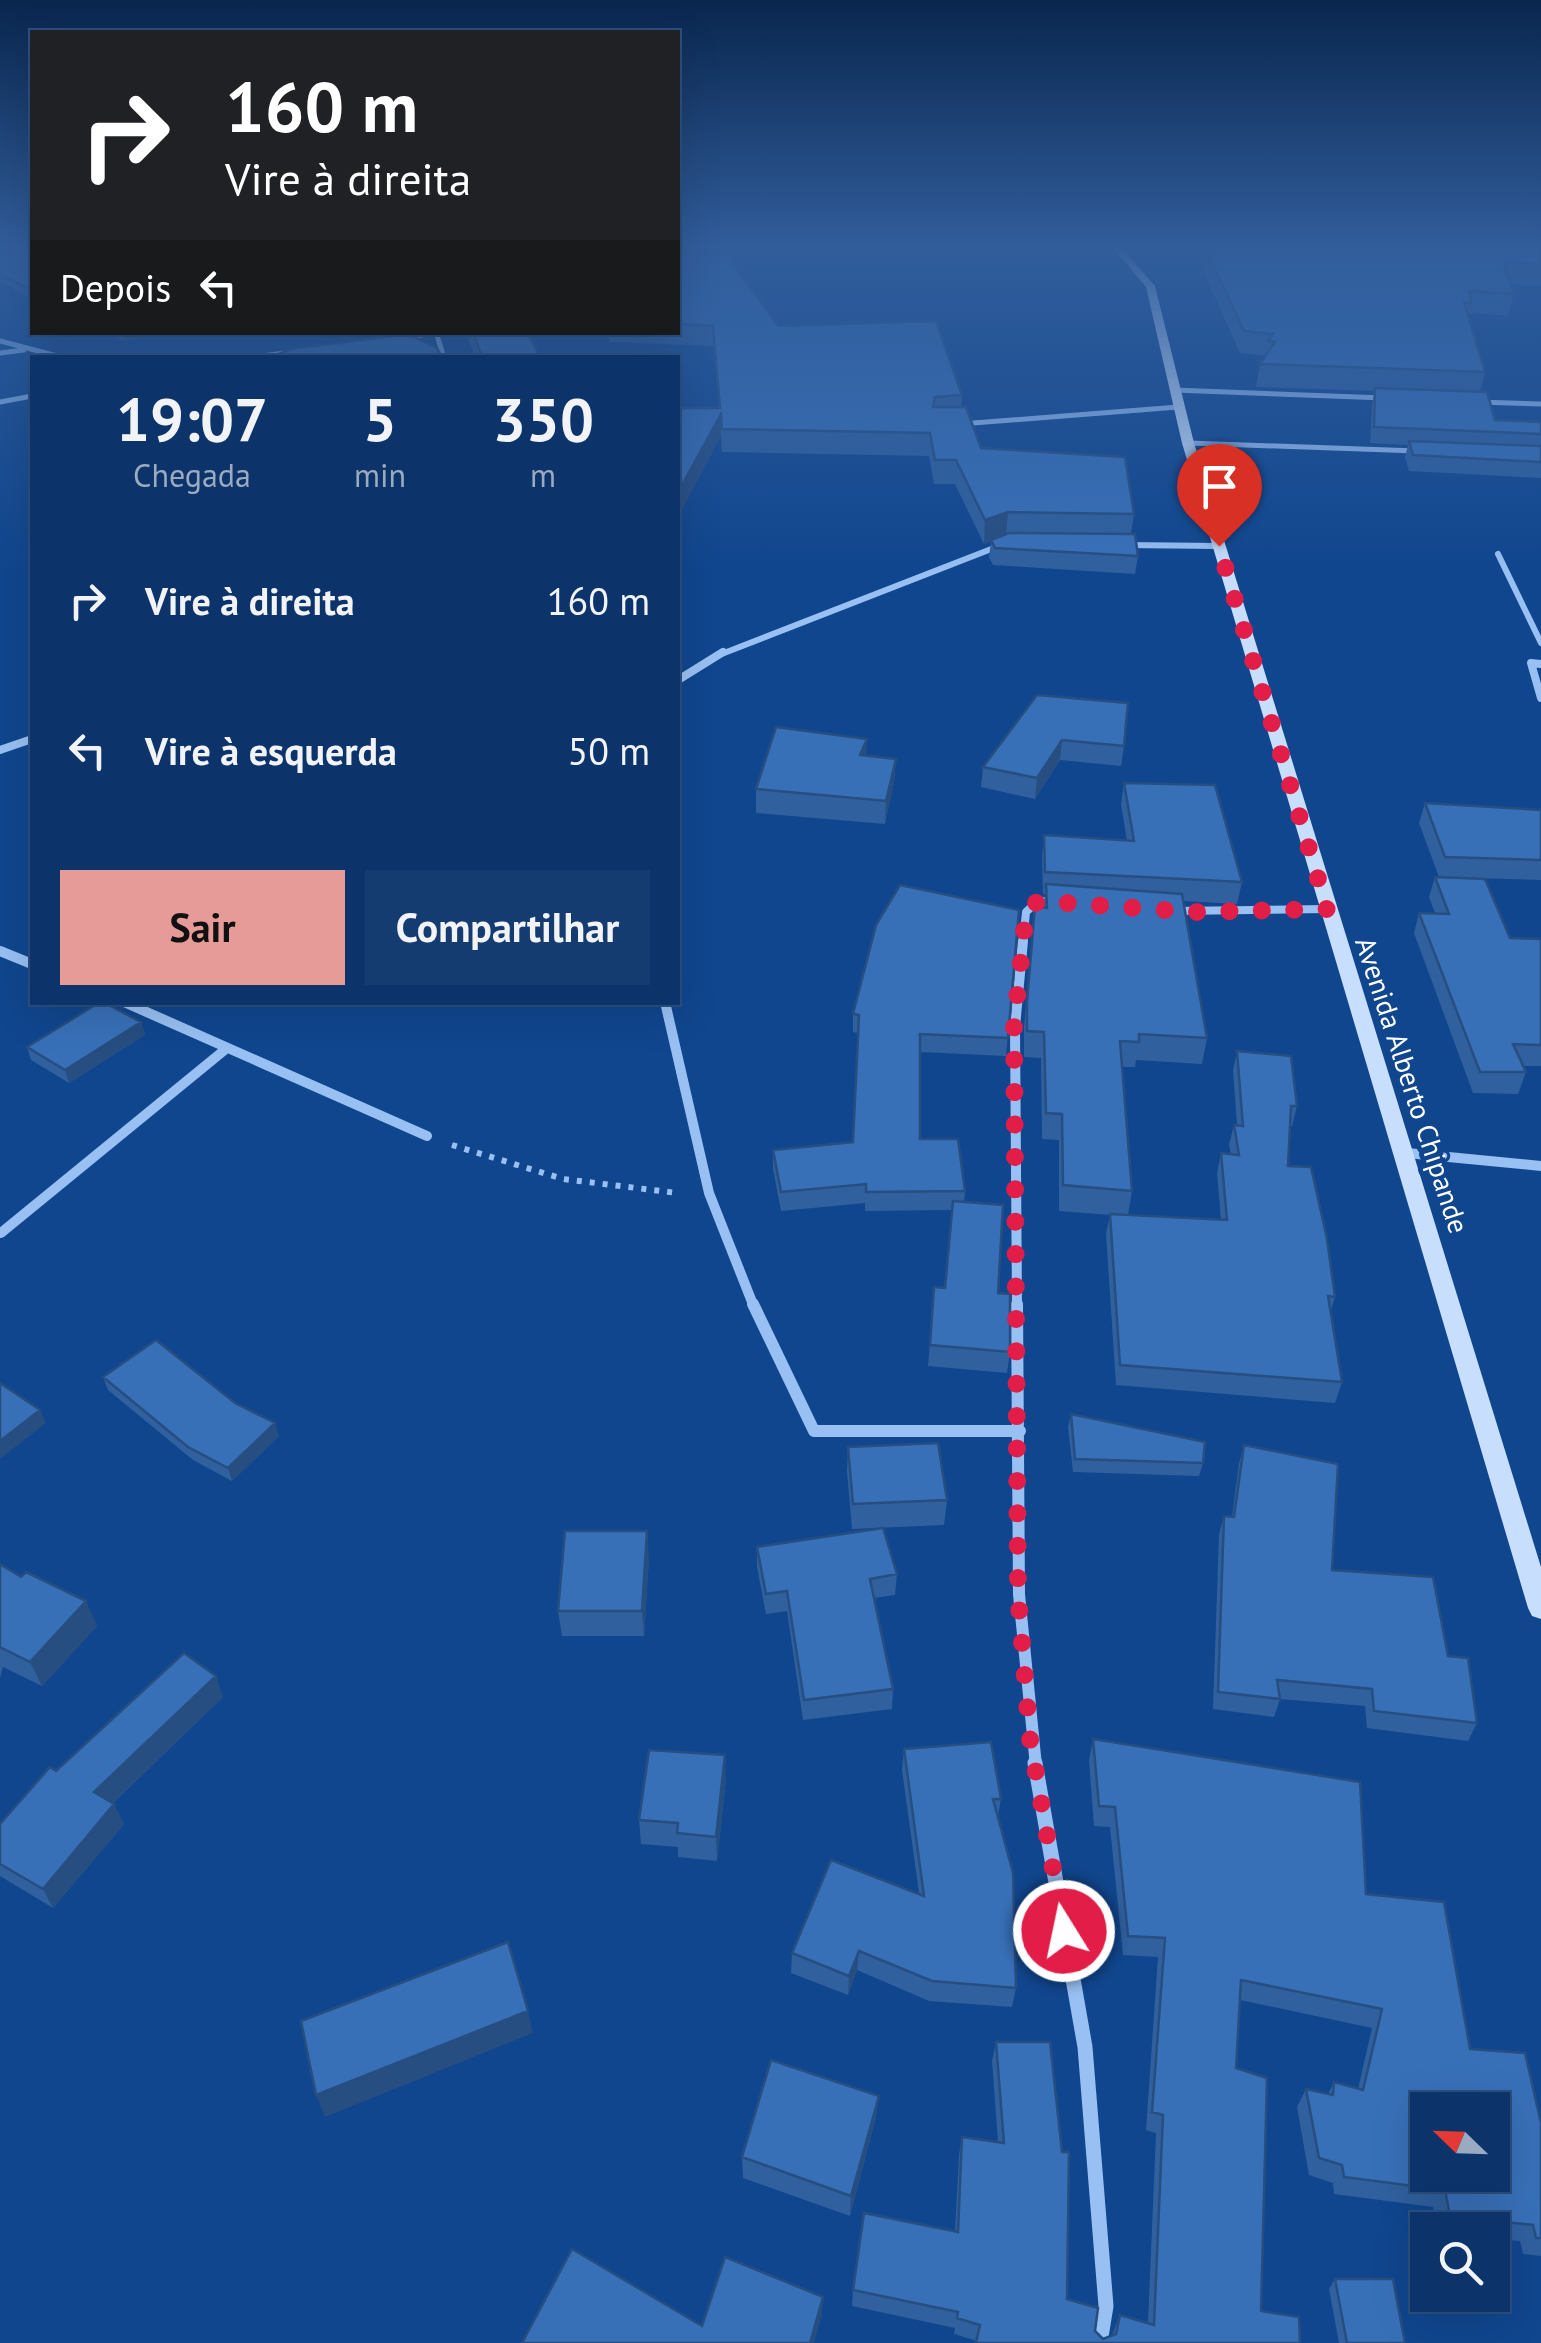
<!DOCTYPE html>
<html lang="pt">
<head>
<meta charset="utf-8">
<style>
	body { margin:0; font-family:"PT Sans",sans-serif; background:#153c70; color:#f1f3f6; height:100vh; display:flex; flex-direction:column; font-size:38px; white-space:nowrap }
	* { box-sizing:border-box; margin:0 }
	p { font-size:32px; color:#9aaac1 }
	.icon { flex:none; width:55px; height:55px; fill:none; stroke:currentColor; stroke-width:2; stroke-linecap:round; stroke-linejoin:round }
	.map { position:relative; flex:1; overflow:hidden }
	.drawer { position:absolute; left:30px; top:355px; width:650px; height:650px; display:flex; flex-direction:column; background:#0c346a; border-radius:0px; box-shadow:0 10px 40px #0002,0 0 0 2px #2c4f7e }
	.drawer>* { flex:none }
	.hud { position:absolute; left:30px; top:30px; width:650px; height:305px; border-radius:0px; box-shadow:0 10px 40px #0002,0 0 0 2px #2c4f7e; background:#202124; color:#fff; overflow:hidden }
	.needle { width:65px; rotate:293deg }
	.buttons { position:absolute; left:1410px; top:2092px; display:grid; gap:20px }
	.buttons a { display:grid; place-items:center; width:100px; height:100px; border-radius:0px; background:#0c346a; box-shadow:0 10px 40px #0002,0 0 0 2px #2c4f7e; font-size:50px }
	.pin { position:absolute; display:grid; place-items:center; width:85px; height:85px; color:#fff; margin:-102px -42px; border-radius:50% 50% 50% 0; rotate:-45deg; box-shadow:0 0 10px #0007 }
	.pin .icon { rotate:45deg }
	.me { position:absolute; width:110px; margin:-55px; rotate:350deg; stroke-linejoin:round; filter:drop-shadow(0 0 8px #0008) }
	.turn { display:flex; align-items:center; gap:35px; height:210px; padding:0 30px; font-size:45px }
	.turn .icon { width:130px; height:130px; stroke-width:2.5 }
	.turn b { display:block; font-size:70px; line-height:85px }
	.then { display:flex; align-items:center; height:95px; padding:0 30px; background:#0003; gap:20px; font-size:38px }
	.eta { display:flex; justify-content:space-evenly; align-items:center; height:170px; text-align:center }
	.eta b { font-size:60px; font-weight:600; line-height:70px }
	.button { display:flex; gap:20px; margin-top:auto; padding:20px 30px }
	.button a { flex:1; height:115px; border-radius:0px; background:#e69b98; color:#111; font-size:40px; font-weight:600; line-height:115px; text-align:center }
	.button a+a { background:#153c70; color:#f1f3f6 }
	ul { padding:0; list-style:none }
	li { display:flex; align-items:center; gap:30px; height:150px; padding:0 30px }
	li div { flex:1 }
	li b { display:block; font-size:38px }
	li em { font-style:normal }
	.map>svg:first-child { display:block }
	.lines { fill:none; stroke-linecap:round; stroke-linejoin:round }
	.path { stroke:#98c0f3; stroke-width:6; stroke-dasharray:5 8; stroke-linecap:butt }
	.service { stroke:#98c0f3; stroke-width:5 }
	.minor-far5 { stroke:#98c0f3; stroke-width:5 }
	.minor-far4 { stroke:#98c0f3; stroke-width:6 }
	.minor-far3 { stroke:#98c0f3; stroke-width:8 }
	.minor-far2 { stroke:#98c0f3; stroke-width:10 }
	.minor-far1 { stroke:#98c0f3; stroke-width:12 }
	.minor { stroke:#98c0f3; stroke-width:15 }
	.secondary { fill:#c7defd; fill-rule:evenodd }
	.wall { fill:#30609e }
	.shaded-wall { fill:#274e81 }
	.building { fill:#3870b8; stroke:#274e81; stroke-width:2.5; fill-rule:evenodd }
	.route { stroke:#e11d48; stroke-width:18; stroke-dasharray:0 32.4 }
	.labels { text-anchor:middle; stroke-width:10; stroke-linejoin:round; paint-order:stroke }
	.street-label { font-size:28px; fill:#fff; stroke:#10468e }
</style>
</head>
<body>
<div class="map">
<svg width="1541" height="2343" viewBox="0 0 1541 2343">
	<rect width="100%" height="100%" fill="#10468e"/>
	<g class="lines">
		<!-- path -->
		<path class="path" d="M452 1145 563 1179 677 1193"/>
		<!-- service -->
		<path class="service" d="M1188 443 1417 451"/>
		<!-- minor-far5 -->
		<path class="minor-far5" d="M436 332 444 358
			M0 341 65 358
			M0 353 24 350
			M247 358 436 333
			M1174 390 1385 398
			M0 402 32 396
			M1477 402 1541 404
			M960 424 1178 407"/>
		<!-- minor-far4 -->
		<path class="minor-far4" d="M960 424H964
			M1125 545 1219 546
			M1498 554 1541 643
			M719 655 999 546"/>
		<!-- minor-far3 -->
		<path class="minor-far3" d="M1541 664 1531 663 1541 698
			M678 680 723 652
			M0 750 32 739
			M1174 911 1327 909
			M1023 943 1026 912 1038 901 1057 902"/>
		<!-- minor-far2 -->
		<path class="minor-far2" d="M0 951 32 964
			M124 1002 427 1136
			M665 1002 709 1193 754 1307
			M1407 1153 1541 1166
			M1 1233 227 1048
			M1017 1307 1015 1027 1023 941"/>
		<!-- minor-far1 -->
		<path class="minor-far1" d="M753 1304 814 1431H1020
			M1017 1304 1019 1594 1036 1766"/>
		<!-- minor -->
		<path class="minor" d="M1035 1763 1085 2047 1106 2306 1100 2343"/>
		<!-- secondary -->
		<path class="secondary" d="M1110 244H1118L1155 286 1194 443 1541 1567V1619L1532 1616 1528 1608 1182 443 1146 287Z"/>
	</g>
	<!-- wall -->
	<path class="wall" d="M0 244H32V298L0 282Z
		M1191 244H1541V286L1511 284 1514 294 1508 316 1469 313 1468 316 1485 372 1480 392 1495 420 1541 422V478L1409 471 1405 457 1408 445 1370 443 1372 404 1375 391 1256 387 1260 364 1265 356 1240 353Z
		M678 256 778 326 962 395 961 407 981 448 1134 514 1131 534 1138 556 1135 574 993 565 989 557 991 542 984 544 955 484H934L929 456 722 452 721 436 682 509H678V408H719L714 346 609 342 608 332H678Z
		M106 332H163L124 341Z
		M465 332H527L541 358H476Z
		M1037 695 1124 746 1121 766 1060 760 1035 799 981 787 983 767Z
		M866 755 896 759 894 782 885 824 756 813V789Z
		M1124 783 1242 882 1237 904 1183 901 1207 1038 1202 1064 1136 1060 1135 1067H1122L1132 1191 1128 1215 1221 1220 1217 1173 1221 1153 1231 1154 1229 1145 1234 1125H1237L1233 1070 1237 1051 1297 1106 1292 1126H1290L1288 1166 1335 1297 1330 1313 1342 1382 1335 1403 1116 1385 1106 1234 1110 1215 1059 1211V1140L1042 1139 1041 1058 1024 1057V1027L1035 906 1043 908 1045 894H1043L1042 856 1044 835 1127 841 1121 804Z
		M1425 803 1541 810V880L1439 877 1419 823Z
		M1435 877 1510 938 1541 939V1066H1523L1526 1072 1518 1094 1473 1093 1414 933 1419 913H1435L1429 897Z
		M1019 910 1006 1056 920 1052V1139L965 1191 964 1202 998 1293 1010 1352 1007 1373 928 1366 934 1287 945 1288 953 1210 865 1211V1203L781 1211 773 1169V1150L853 1142 858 1033 853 1032V1014Z
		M141 1022 145 1035 69 1083 31 1060 27 1047Z
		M103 1377 279 1436 232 1481 193 1460 108 1390Z
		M1071 1414 1203 1463 1199 1476 1073 1472 1068 1427Z
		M1244 1445 1332 1570 1477 1723 1468 1741 1367 1728 1365 1706 1280 1699 1274 1717 1213 1709 1219 1534 1224 1516 1232 1517 1239 1463Z
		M848 1447 947 1500 944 1525 852 1529 847 1472Z
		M757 1547 897 1574 895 1595 874 1598 893 1689 892 1709 803 1720 787 1611 766 1614 757 1567Z
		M649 1557 644 1636H562L558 1611Z
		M0 1564 97 1626 42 1686 3 1667 0 1678Z
		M223 1697 113 1803 124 1824 53 1908 0 1876V1824L56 1771Z
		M1093 1739 1366 1894 1470 2049 1541 2123V2256L1523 2254 1520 2241 1492 2239V2230H1437L1433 2207 1334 2194 1333 2183 1309 2175 1297 2107 1306 2089 1328 2094 1334 2082 1358 2089 1372 2028 1240 2000 1236 2068 1261 2311 1300 2343 977 2341 954 2334 955 2328 852 2306 853 2290 955 2232 959 2155 962 2137 998 2142 992 2061 996 2042 1067 2299 1103 2339 1112 2335 1120 2315 1148 2323 1156 2133 1146 2130 1158 1957 1123 1955 1110 1827 1094 1826 1089 1760Z
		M904 1749 1001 1799 998 1816 1016 1988 1012 2007 929 2001 857 1970 848 1995 791 1973 792 1953 919 1893 902 1770Z
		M726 1780 717 1861 678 1857V1847L641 1844 639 1820Z
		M876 2117 850 2216 743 2178 742 2157Z
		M1335 2279 1405 2343H1339L1329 2289Z"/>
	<!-- shaded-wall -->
	<path class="shaded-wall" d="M122 332H163L124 341Z
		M341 332H388V333L342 339Z
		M721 414V436L682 509V485Z
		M1008 512 1006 536 984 544 985 520Z
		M867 739 866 762 860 755Z
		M1062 740 1060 760 1035 799 1037 778Z
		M896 759 894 782 885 824 886 801Z
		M141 1022 145 1035 69 1083 65 1070Z
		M40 1410 46 1423 0 1459V1441Z
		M275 1423 279 1436 232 1481 228 1468Z
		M647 1531 649 1557 644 1636 642 1611Z
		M86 1601 97 1626 42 1686 30 1662Z
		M216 1676 223 1697 103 1812 94 1792Z
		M725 1755 726 1780 717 1861 716 1837Z
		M114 1804 124 1824 53 1908 43 1889Z
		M859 1951 857 1970 848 1995 849 1976Z
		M528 2011 533 2033 325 2117 316 2095Z
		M879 2096 876 2117 850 2216 851 2196Z
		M823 2297 822 2315 814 2343H810Z"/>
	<!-- building -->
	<path class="building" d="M0 244H32V290L0 275Z
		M1203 244H1541V264L1503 262 1514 294 1469 291 1471 303H1464L1485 372 1260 364 1275 342 1268 341 1273 334 1244 331Z
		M722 248 778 326 936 321 962 395 935 397 933 407H966L981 448 1125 457 1134 514 1008 512 985 520 956 460H935L930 433 722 429 721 414 682 485H678V408H720L713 326 678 324V256Z
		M472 332H527L541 358H483Z
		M408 334 436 347 441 355 458 357 269 358 291 349Z
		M1375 388 1487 392 1495 420 1541 422V434L1374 427Z
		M1409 441 1541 446V462L1413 455Z
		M1009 533 1135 534 1138 556 995 548 991 540Z
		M1037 695 1128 703 1124 746 1062 740 1037 778 983 767Z
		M776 727 867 739 860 755 896 759 886 801 756 789Z
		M1124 783 1215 785 1242 882 1045 872 1044 835 1134 841Z
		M1425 803 1541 810V860L1445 857Z
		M1435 877 1485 879 1510 938 1541 939V1045L1513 1044 1526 1072H1480L1419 913 1449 914Z
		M1046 884 1182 894 1207 1038 1139 1034V1042L1120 1041 1132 1191 1063 1185 1062 1114 1046 1113 1044 1032 1027 1031V1002L1035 906 1047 908Z
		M900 885 1019 910 1008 1038 920 1034V1139H958L965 1191 866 1192V1184L781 1192 773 1150 853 1142 859 1015 853 1014 876 925Z
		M100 1002H103L141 1022 65 1070 27 1047Z
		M1237 1051 1291 1056 1297 1106H1291L1288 1166 1311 1167 1327 1239 1335 1297 1328 1296 1342 1382 1120 1365 1110 1214 1227 1220 1221 1153 1239 1155 1234 1125 1243 1126Z
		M953 1201 1003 1205 998 1293 1010 1294V1352L930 1345 934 1287 945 1288Z
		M156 1340 235 1403 275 1423 228 1468 188 1447 103 1377Z
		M0 1383 40 1410 0 1441Z
		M1071 1414 1205 1442 1203 1463 1075 1459Z
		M938 1443 947 1500 853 1504 848 1447Z
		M1244 1445 1338 1464 1332 1570 1433 1577 1448 1656 1468 1658 1477 1723 1374 1711 1372 1689 1277 1680 1280 1699 1218 1692 1224 1516 1234 1517Z
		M883 1528 897 1574 870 1579 893 1689 804 1700 787 1591 766 1594 757 1547Z
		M565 1531H647L642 1611H558Z
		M0 1564 21 1577 26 1572 86 1601 30 1662 0 1647Z
		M184 1653 216 1676 94 1792 114 1804 43 1889 0 1864V1824L50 1767 56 1771Z
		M1093 1739 1360 1782 1366 1894 1444 1902 1470 2049 1525 2053 1541 2123V2238H1536L1533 2225 1450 2216 1445 2190 1344 2177 1342 2165 1319 2158 1306 2089 1333 2095 1334 2082 1363 2090 1382 2009 1241 1980 1236 2068 1267 2078 1261 2311 1299 2317 1300 2343H976L980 2325 957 2318 958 2312 853 2290 864 2213 958 2232 962 2137 1004 2143 996 2042H1050L1062 2152H1069L1067 2299 1098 2308 1095 2331 1103 2339 1116 2334 1120 2315 1154 2325 1163 2115 1152 2112 1165 1938 1128 1936 1115 1807 1099 1806ZM1428 2110H1492V2175H1428Z
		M991 1742 1001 1799H993L1013 1873 1016 1988 932 1981 859 1951 849 1976 792 1953 831 1860 924 1896 904 1749Z
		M649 1750 725 1755 716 1837 677 1833 678 1823 639 1820Z
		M508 1942 528 2011 316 2095 301 2021Z
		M771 2060 879 2096 851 2196 742 2157Z
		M572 2249 702 2326 725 2257 823 2297 810 2343H522Z
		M1335 2279H1393L1405 2343H1347Z"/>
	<!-- sky -->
	<linearGradient id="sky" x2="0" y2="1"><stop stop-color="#09264e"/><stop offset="0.43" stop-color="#315d9b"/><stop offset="1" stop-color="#315d9b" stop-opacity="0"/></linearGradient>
	<rect width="1541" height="572" fill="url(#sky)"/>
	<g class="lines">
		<!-- route -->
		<path class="route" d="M1064 1931 1030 1739 1018 1594 1014 1027 1026 912 1038 901 1194 912 1327 909 1219 546"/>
	</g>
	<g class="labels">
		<!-- street labels -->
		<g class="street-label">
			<text transform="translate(1412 1085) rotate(72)" y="10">Avenida Alberto Chipande</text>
		</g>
	</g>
</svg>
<div class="buttons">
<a><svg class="needle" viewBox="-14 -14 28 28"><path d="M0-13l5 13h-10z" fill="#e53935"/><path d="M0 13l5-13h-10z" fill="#9aaac1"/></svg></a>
<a><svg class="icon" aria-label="search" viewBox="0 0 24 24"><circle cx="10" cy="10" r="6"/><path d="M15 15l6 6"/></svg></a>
</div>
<div class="pin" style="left:1219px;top:546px;background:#d93025"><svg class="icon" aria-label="arrive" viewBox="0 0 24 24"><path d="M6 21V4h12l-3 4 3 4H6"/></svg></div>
<svg class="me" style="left:1064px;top:1931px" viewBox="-20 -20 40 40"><circle r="17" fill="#e11d48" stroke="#fff" stroke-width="3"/><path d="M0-11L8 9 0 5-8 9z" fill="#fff"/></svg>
<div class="hud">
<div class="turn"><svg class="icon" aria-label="right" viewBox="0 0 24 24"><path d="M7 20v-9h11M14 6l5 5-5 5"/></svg><div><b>160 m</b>Vire à direita</div></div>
<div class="then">Depois<svg class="icon" aria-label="left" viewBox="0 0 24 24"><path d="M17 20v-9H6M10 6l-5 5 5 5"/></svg></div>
</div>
<section class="drawer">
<div class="eta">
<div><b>19:07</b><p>Chegada</p></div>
<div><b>5</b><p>min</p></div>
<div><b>350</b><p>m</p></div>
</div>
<ul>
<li><svg class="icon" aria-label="right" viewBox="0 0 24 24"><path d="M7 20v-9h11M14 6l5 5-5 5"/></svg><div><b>Vire à direita</b></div><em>160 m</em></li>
<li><svg class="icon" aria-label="left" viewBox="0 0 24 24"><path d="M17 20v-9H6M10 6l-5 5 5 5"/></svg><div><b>Vire à esquerda</b></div><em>50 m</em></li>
</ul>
<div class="button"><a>Sair</a><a>Compartilhar</a></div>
</section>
</div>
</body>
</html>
